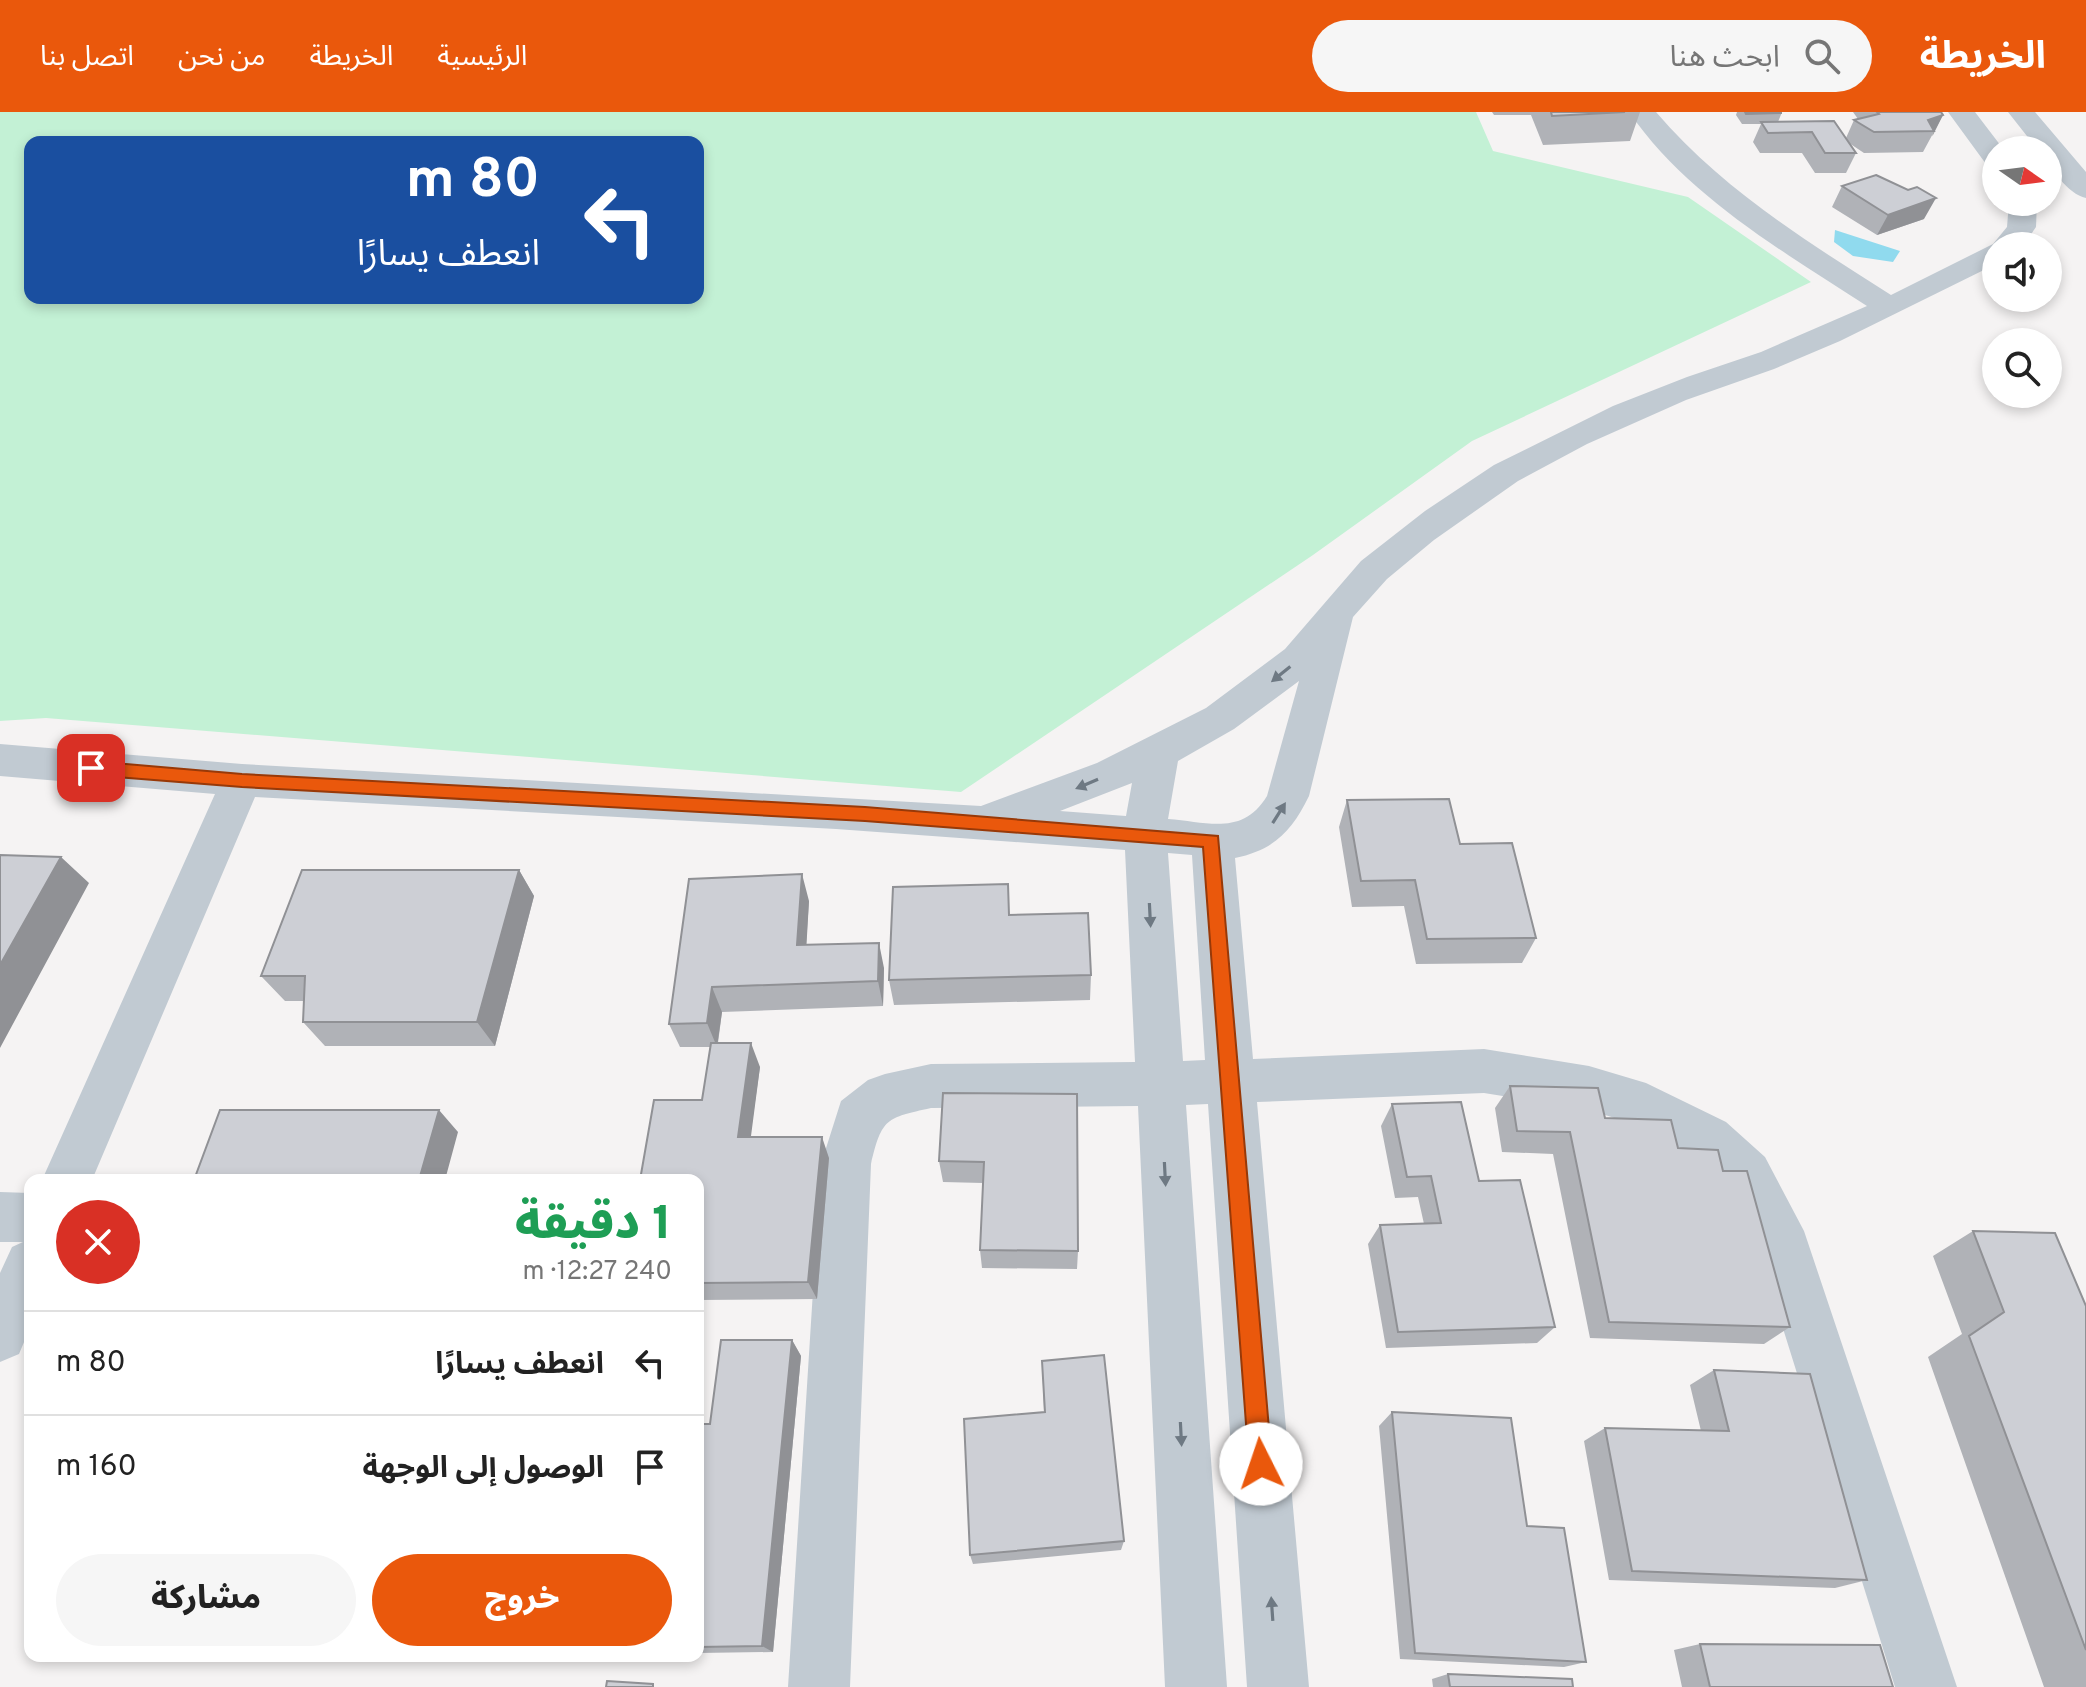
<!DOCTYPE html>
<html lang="ar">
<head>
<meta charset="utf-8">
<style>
	body { margin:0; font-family:Overpass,"Noto Sans Arabic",sans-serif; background:#f6f6f6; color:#222; direction:rtl; height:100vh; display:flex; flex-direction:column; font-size:30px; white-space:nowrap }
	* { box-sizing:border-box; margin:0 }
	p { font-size:26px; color:#767676 }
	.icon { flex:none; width:44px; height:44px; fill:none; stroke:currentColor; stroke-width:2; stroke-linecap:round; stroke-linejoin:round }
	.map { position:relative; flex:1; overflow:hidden; direction:ltr }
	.side { position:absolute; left:24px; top:1062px; width:680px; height:488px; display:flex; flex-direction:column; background:#fff; border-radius:16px; box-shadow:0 4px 12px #0003; direction:rtl }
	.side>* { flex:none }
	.hud { position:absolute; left:24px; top:24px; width:680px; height:168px; border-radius:16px; box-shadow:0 4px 12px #0003; direction:rtl; background:#1a4fa0; color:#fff; overflow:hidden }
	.needle { width:52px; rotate:104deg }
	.buttons { position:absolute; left:1982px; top:24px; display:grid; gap:16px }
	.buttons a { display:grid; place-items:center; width:80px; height:80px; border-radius:50%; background:#fff; box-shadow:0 4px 12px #0003; font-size:40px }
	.pin { position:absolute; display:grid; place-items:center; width:68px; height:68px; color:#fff; margin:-34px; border-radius:16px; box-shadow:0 4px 12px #0006 }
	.me { position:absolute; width:88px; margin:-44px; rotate:356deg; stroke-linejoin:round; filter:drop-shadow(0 0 6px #0008) }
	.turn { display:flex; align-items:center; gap:28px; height:168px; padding:0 32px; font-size:36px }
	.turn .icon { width:104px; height:104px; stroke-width:2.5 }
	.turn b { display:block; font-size:56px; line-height:68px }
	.round { display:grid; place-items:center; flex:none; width:84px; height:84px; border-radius:42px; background:#f6f6f6 }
	.overview { display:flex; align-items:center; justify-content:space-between; height:136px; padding:0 32px }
	h1 { font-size:48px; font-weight:800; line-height:60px; color:#1e9e55 }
	.cta { display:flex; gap:16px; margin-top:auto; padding:16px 32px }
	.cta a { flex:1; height:92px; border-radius:48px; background:#ea580c; color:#fff; font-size:32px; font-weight:800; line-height:92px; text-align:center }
	.cta a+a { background:#f6f6f6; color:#222 }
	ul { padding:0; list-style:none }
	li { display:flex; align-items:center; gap:24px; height:104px; padding:0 32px; border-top:2px solid #e0e0e0 }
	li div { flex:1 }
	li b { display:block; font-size:30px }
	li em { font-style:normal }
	header { display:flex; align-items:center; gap:48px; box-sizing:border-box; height:112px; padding:0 40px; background:#ea580c; color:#fff }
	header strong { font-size:38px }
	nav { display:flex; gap:44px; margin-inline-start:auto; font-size:28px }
	.search { width:560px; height:72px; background:#f6f6f6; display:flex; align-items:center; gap:20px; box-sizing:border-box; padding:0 28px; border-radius:44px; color:#767676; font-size:30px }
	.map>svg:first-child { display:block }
	.green { fill:#c3f1d5; fill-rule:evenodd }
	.water { fill:#90daee }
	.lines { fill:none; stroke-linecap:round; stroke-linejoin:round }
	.minor { fill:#c1cad2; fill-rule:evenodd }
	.wall { fill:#b0b2b7 }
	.shaded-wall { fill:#909195 }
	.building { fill:#cdcfd5; stroke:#909195; stroke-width:2 }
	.oneway { fill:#6e7983 }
	.route { fill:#ea580c; stroke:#983908; stroke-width:2 }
</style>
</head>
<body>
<header>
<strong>الخريطة</strong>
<div class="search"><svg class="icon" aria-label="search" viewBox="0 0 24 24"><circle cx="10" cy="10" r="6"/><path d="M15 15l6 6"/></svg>ابحث هنا</div>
<nav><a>الرئيسية</a><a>الخريطة</a><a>من نحن</a><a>اتصل بنا</a></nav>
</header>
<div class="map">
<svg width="2086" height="1575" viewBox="0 0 2086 1575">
	<rect width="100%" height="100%" fill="#f5f3f3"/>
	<!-- green -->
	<path class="green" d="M0 0H1476L1493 39 1688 85 1811 170 1472 329 1313 443 961 680 46 606 0 609ZM30 30H698V186H30Z"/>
	<!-- water -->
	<path class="water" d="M1835 118 1900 139 1893 150 1853 144 1834 130Z"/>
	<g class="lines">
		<!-- minor -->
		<path class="minor" d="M1629 0H1656C1722 77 1806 129 1891 183L1993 132 2007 115 2009 90H2037L2036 115 2023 134H1996V152L1840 229 1774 257 1686 288 1587 332 1518 369 1434 428 1387 467 1353 505 1309 684C1292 719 1274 738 1235 746L1253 947 1484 937 1589 954 1646 971 1726 1010 1765 1045 1804 1119 1957 1575H1895L1755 1127 1729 1079 1692 1042 1634 1012 1589 998 1484 981 1257 990 1309 1575H1247L1208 992 1186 993 1227 1575H1165L1138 994 931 996C886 1006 882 1006 871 1052L850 1575H788L821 1052 841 989 868 968 885 962 931 952 1135 950 1125 738 836 717 255 685 92 1068H42L215 682 0 664V632L242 652 981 694 1097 651 1206 596 1285 537 1361 449 1425 399 1494 353 1613 294 1687 265 1761 240 1867 194C1782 139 1687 84 1629 0ZM1299 569 1267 684C1243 724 1208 710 1168 707L1178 649 1234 617ZM1132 671 1126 704 1060 699ZM1168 741 1192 743 1205 948 1183 949Z
			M1948 0H1975L2004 38H1996V54L1986 52Z
			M2008 0H2035L2086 60V86C2068 82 2048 56 2048 38H2038Z
			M0 1080 30 1081V1216L19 1242 0 1250V1161L12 1135 23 1130H0Z"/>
	</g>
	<!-- wall -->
	<path class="wall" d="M1492 0H1640L1630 29 1543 33 1531 3H1494Z
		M1737 0H1782L1778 10 1846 26 1854 8 1858 7 1853 0H1941L1943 3 1923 40 1864 41 1849 31 1856 41 1846 61H1815L1802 41H1760L1753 30 1761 12H1742L1736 3Z
		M1842 74 1908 78 1924 107 1877 123 1832 95Z
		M1347 688 1460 732 1536 826 1522 851 1416 852 1404 794 1352 795 1339 715Z
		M519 758 534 784 495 934H325L303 910 304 889H285L261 864Z
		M809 789 806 833 884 856 883 894 722 900 718 931 760 955 750 1025 829 1046 817 1187 698 1188V1068L702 988 710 935H680L669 912Z
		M1009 803 1091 863 1090 888 894 893 889 868Z
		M1510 974 1605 1006 1678 1036 1723 1059 1790 1215 1764 1232 1590 1226 1553 1042 1502 1040 1495 996Z
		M943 981 1078 1139 1077 1157 982 1156 980 1138 983 1071 943 1070 939 1049Z
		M1392 992 1479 1069 1555 1215 1537 1231 1386 1236 1368 1132 1380 1113 1424 1112 1418 1085 1395 1086 1381 1014Z
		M1973 1119 2086 1194V1575H2044L1928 1245 1962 1222 1933 1144Z
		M792 1228 801 1244 773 1540 698 1541V1312H710Z
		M1042 1249 1124 1429 1121 1438 973 1452 970 1443 1044 1300Z
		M1714 1258 1867 1468 1835 1476 1609 1468 1584 1329 1605 1316 1701 1319 1690 1273Z
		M1392 1300 1527 1414 1586 1550 1564 1555 1400 1547 1379 1314Z
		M1700 1532 1893 1575H1682L1674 1538Z
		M267 1544H303V1546Z
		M1448 1562 1573 1575H1433L1432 1567Z"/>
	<!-- shaded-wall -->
	<path class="shaded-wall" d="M1943 3 1933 23 1932 24 1934 19 1928 8Z
		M1936 86 1924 107 1877 123 1888 103Z
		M61 745 89 771 0 936V853Z
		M519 758 534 784 495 934 477 910Z
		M802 762 809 789 805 858 797 833Z
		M879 831 884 856 883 894 878 869Z
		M712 875 722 900 717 935 707 911Z
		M751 931 760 955 748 1047 738 1025Z
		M439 998 458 1020 445 1068H419Z
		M822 1025 829 1046 817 1187 808 1170Z
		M792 1228 801 1244 773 1540 762 1534Z"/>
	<!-- building -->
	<path class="building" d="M1551 0H1625L1552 4Z
		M1745 0H1781V1L1746 2Z
		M1877 0H1941L1943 3 1928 8 1934 19 1874 20 1854 8 1879 2Z
		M1834 9 1856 41H1825L1812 20 1768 21 1761 10Z
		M1876 63 1908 78 1917 75 1936 86 1888 103 1842 74Z
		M1449 687 1460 732 1512 731 1536 826 1427 827 1415 768 1361 769 1347 688Z
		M0 743 61 745 0 853Z
		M302 758H519L477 910H303L305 864H261Z
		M802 762 797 833 879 831 878 869 712 875 707 911 669 912 689 767Z
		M1008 772 1009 803 1088 801 1091 863 889 868 893 775Z
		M711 931H751L738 1025H822L808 1170 698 1171V1068H640L654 988H702Z
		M1510 974 1598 976 1605 1006 1671 1008 1678 1036 1718 1038 1723 1059H1747L1790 1215 1609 1210 1570 1020 1517 1019Z
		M943 981 1077 982 1078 1139 980 1138 984 1050 939 1049Z
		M1461 990 1479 1069 1520 1068 1555 1215 1398 1220 1380 1113 1441 1111 1431 1064 1407 1065 1392 992Z
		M220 998H439L419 1068H194Z
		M1973 1119 2055 1121 2086 1194V1538L1969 1224 2004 1200Z
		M721 1228H792L762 1534 698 1535V1312H710Z
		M1104 1243 1124 1429 970 1443 964 1307 1045 1300 1042 1249Z
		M1714 1258 1810 1262 1867 1468 1632 1459 1605 1316 1729 1319Z
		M1392 1300 1511 1306 1527 1414 1564 1416 1586 1550 1415 1541Z
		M1700 1532 1880 1533 1893 1575H1710Z
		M1448 1562 1572 1567 1573 1575H1450Z
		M607 1569 653 1572V1575H606Z"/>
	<!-- one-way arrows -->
	<defs><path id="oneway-solid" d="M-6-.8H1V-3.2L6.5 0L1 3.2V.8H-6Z" transform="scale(2)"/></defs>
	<g class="oneway">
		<use href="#oneway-solid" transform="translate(1281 562) rotate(141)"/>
		<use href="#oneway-solid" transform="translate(1087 672) rotate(157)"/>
		<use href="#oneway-solid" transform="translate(1279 701) rotate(-58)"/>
		<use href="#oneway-solid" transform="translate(1150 803) rotate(87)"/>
		<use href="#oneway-solid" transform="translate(1165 1062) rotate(87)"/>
		<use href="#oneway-solid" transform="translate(1181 1322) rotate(87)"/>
		<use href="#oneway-solid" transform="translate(1272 1497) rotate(-94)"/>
	</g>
	<!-- route -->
	<path class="route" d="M91 649 242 662 865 695 1218 724 1272 1352 1269 1360 1261 1364 1252 1360 1249 1352 1203 735 865 709 242 675 91 663 82 656Z"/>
</svg>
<div class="buttons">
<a><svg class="needle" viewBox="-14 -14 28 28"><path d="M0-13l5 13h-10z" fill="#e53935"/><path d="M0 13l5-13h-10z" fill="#767676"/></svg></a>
<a><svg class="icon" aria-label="sound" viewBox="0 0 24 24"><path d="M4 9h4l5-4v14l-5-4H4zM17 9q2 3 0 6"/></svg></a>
<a><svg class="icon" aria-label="search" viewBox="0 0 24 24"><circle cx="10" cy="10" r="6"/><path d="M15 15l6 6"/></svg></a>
</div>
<div class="pin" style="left:91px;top:656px;background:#d93025"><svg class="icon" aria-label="arrive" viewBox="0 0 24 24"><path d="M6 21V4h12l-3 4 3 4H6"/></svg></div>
<svg class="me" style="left:1261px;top:1352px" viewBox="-20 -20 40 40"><circle r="19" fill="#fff"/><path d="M0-13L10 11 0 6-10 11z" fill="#ea580c"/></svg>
<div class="hud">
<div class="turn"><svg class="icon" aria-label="left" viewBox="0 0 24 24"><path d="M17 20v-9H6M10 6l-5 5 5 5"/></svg><div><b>80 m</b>انعطف يسارًا</div></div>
</div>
<section class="side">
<div class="overview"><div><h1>1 دقيقة</h1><p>240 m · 12:27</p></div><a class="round" style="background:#d93025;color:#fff"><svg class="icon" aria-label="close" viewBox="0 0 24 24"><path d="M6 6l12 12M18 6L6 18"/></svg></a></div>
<ul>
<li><svg class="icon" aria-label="left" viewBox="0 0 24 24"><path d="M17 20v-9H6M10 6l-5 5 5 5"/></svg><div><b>انعطف يسارًا</b></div><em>80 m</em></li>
<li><svg class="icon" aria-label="arrive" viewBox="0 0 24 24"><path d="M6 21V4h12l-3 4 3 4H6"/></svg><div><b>الوصول إلى الوجهة</b></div><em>160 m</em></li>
</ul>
<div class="cta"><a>خروج</a><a>مشاركة</a></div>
</section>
</div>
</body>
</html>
